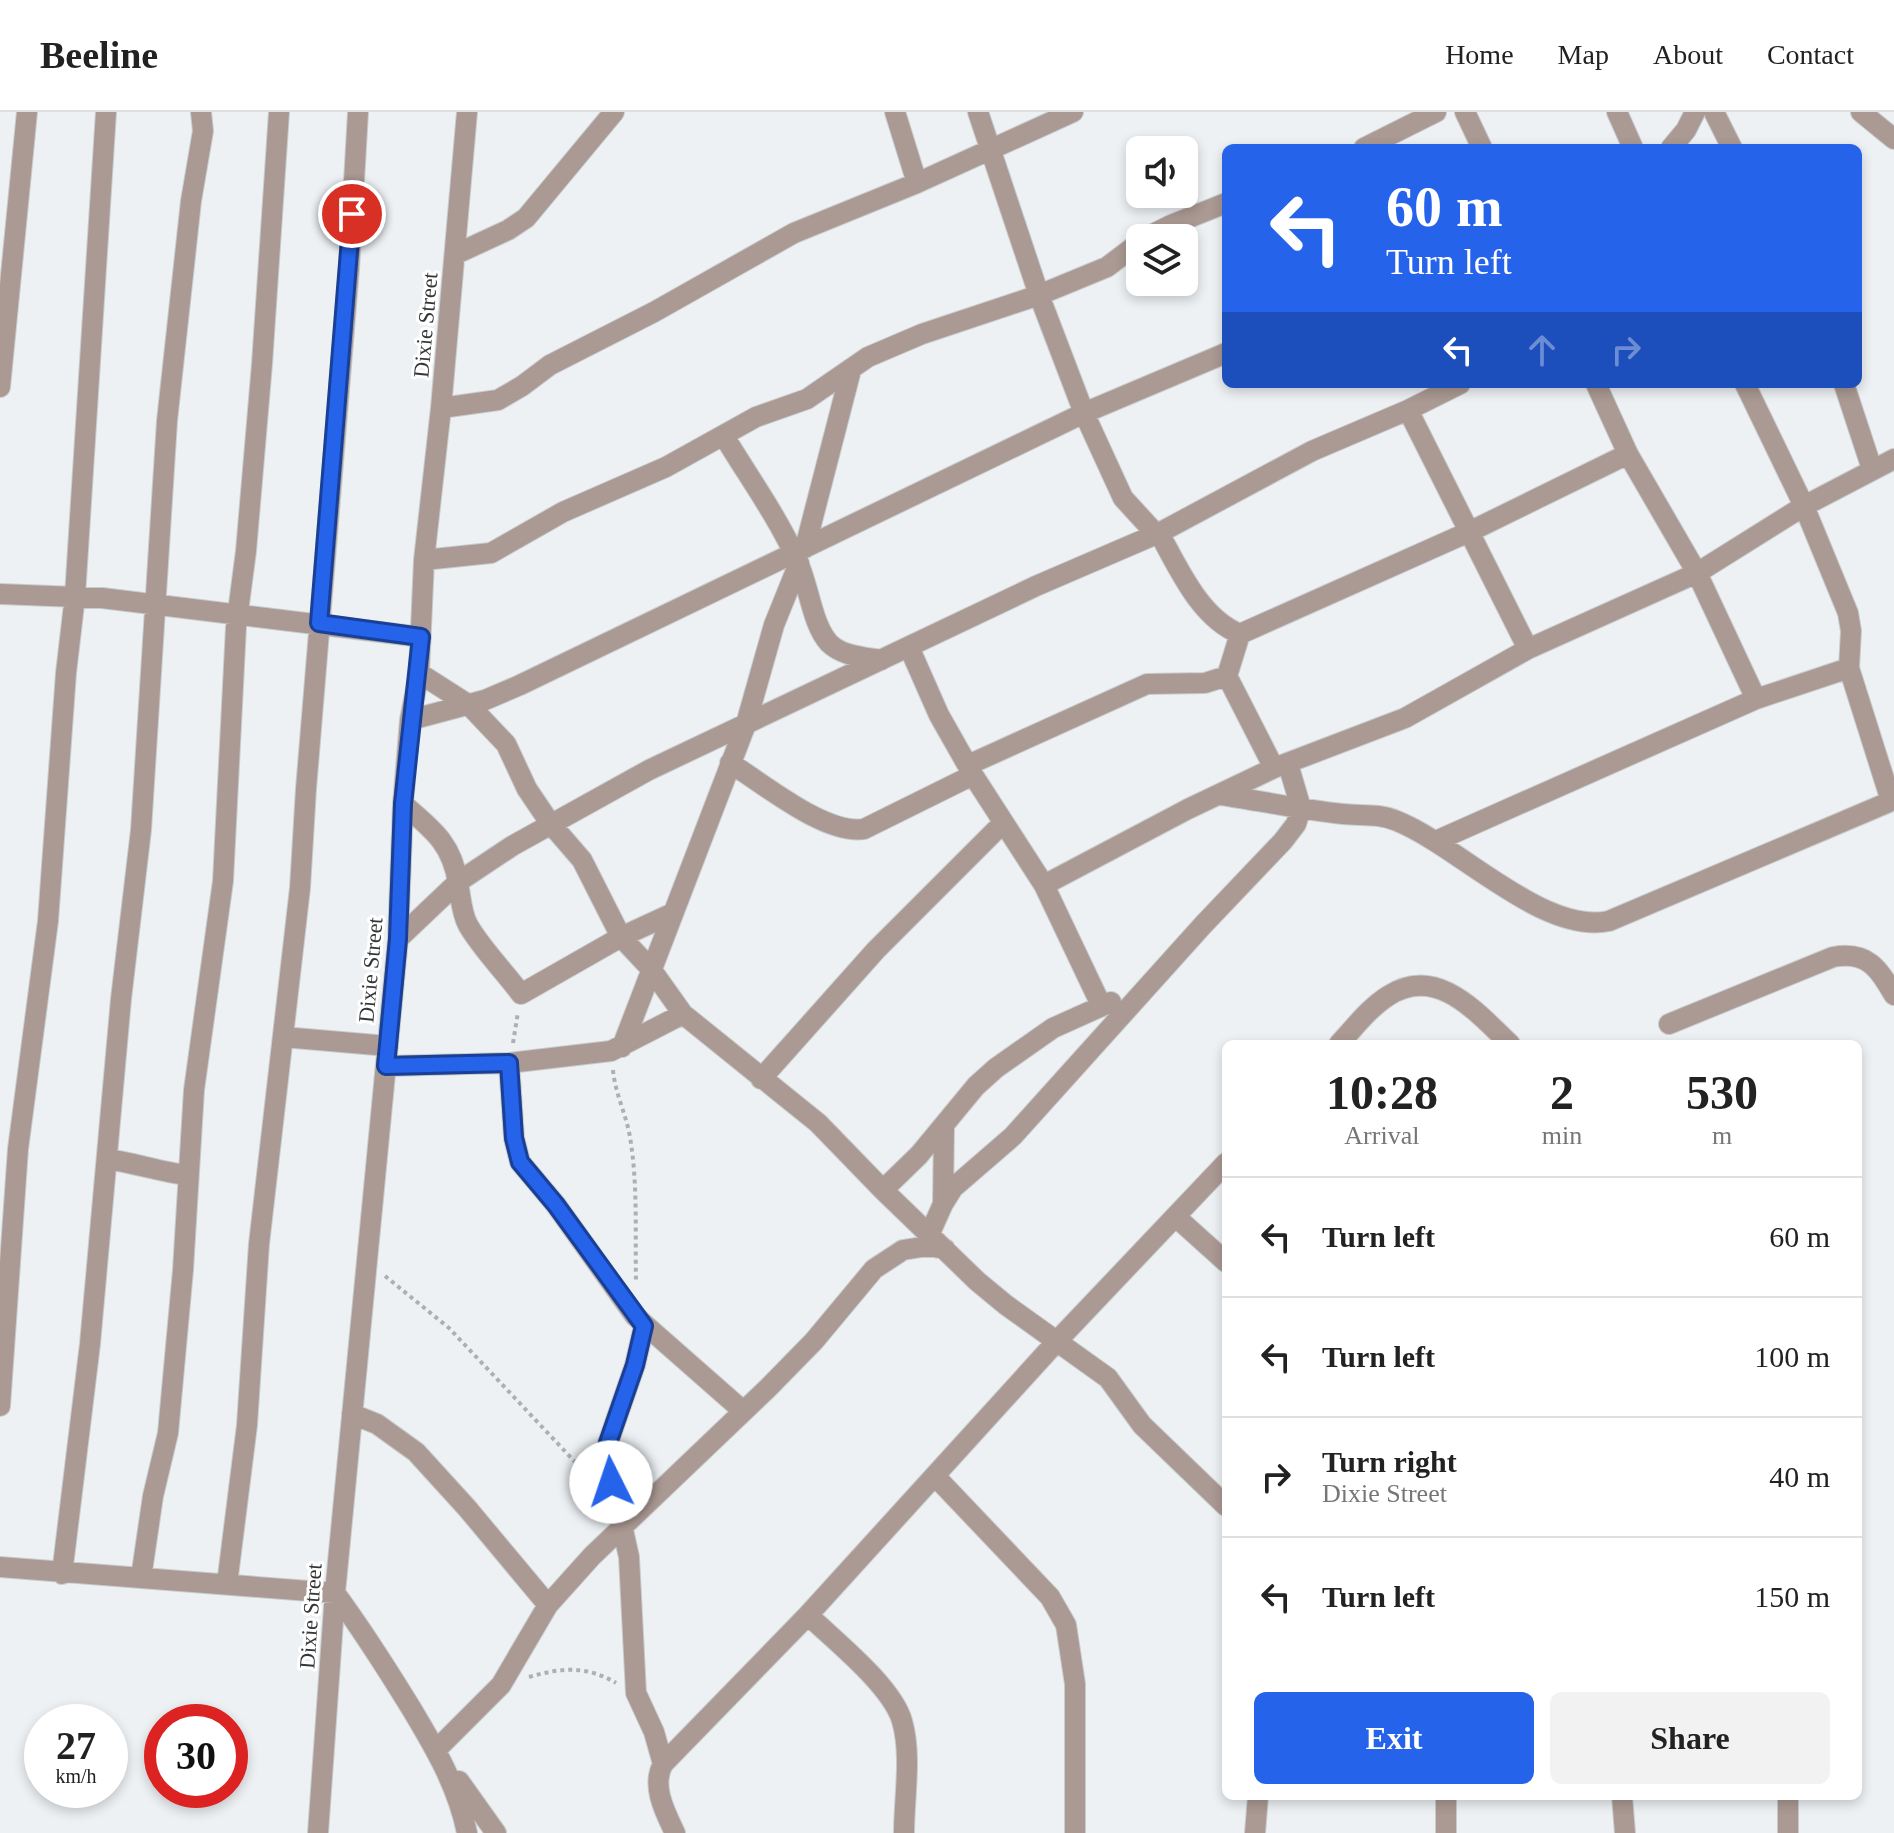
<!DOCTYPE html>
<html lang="en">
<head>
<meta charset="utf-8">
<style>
	body { margin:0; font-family:Georgia,serif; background:#f2f2f2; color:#222; height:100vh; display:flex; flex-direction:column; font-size:30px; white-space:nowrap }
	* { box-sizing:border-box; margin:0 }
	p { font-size:26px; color:#767676 }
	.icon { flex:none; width:44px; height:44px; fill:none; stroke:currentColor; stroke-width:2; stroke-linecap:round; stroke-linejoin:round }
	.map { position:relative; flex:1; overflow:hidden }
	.sheet { position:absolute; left:1222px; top:928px; width:640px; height:760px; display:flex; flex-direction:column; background:#fff; border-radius:12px; box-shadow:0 4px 12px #0003 }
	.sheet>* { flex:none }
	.banner { position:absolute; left:1222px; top:32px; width:640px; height:244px; border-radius:12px; box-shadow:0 4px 12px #0003; background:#2563eb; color:#fff; overflow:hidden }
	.fabs { position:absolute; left:1126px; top:24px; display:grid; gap:16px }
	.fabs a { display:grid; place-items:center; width:72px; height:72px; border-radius:12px; background:#fff; box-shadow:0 4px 12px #0003; font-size:40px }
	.speed { position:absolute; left:24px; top:1592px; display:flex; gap:16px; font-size:40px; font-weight:700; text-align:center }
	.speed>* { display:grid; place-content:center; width:104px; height:104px; border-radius:50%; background:#fff; box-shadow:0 4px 12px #0003; line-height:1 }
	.speed small { font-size:20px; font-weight:400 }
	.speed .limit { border:12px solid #d22; background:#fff; color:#111 }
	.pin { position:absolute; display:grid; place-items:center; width:68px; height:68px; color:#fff; margin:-34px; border:4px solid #fff; border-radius:50%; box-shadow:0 2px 8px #0007 }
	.me { position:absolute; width:88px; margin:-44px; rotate:356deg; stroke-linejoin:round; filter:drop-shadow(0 0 6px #0008) }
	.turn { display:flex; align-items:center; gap:28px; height:168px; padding:0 32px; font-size:36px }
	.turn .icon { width:104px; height:104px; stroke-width:2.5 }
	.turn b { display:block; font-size:56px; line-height:68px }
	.lanes { display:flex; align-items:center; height:76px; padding:0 32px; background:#0003; justify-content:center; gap:40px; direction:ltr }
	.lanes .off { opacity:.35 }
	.eta { display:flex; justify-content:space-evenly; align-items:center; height:136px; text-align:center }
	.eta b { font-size:48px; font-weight:700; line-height:56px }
	.primary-button { display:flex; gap:16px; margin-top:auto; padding:16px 32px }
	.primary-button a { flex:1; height:92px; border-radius:12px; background:#2563eb; color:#fff; font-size:32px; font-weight:700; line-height:92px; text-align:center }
	.primary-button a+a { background:#f2f2f2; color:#222 }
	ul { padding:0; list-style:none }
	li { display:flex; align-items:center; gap:24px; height:120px; padding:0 32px; border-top:2px solid #e0e0e0 }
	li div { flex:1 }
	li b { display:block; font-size:30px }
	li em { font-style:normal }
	header { display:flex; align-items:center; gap:48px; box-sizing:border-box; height:112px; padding:0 40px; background:#fff; border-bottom:2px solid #e0e0e0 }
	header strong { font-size:38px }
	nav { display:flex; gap:44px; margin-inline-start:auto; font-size:28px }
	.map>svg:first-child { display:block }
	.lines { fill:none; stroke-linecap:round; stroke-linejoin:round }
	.minor-casing { stroke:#c8ccce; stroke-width:22 }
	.path { stroke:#adb0b3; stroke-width:4; stroke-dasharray:4 4; stroke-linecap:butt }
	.minor { stroke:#ab9993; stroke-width:20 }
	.route-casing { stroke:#184099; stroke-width:20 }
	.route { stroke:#2563eb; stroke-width:14 }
	.labels { text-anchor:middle; stroke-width:6; stroke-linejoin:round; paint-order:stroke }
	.street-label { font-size:22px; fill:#343637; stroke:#fff }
</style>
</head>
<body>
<header>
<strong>Beeline</strong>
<nav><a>Home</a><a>Map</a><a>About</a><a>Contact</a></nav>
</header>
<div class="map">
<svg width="1894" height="1721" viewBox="0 0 1894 1721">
	<rect width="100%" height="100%" fill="#edf1f4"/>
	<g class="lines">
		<!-- minor casing -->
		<g class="minor-casing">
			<path id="minor" d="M895 0 917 71
				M978 0 1039 183 1084 301 1123 386 1156 422
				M1465 0 1482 36
				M1617 0 1633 36
				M1714 0 1732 36
				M1861 0 1894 27
				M1364 36 1436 0
				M1671 36 1686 18 1695 0
				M1145 126 1171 113 1226 91
				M456 142 508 118 526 106 614 0
				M1596 272 1628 342 1697 461 1756 587
				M1745 272 1804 394 1848 501 1851 519 1849 556 1891 689
				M1844 272 1872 357
				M0 275 27 0
				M441 296 498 288 522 274 550 253 654 200 794 121 917 71 1073 0
				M1408 298 1528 537
				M724 324C748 364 777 404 796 446 809 471 811 511 829 531 842 544 863 545 881 548
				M1159 421C1179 457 1200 506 1240 522
				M805 436 851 258
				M424 448 491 441 563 400 666 355 756 305 807 287 868 245 922 222 1039 183 1107 155 1140 130
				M0 482 102 486 421 525
				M909 535 939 603 973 663 1044 773 1101 893
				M419 561 469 593 506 632 527 677 550 711 582 748 621 825 651 857 683 902 818 1011 883 1078 977 1169 1006 1193 1108 1266 1142 1313 1226 1394
				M410 608 485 588 520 573 1084 301 1226 241
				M730 651C764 672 825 723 864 717L973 663
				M968 653 1147 572 1205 571 1227 564
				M1274 656 1227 564 1240 522 1471 419 1628 342
				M1221 683C1262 689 1302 698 1343 702 1362 704 1379 701 1397 709 1459 734 1543 823 1609 809L1894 688
				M403 692C432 717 452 731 458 771 461 785 461 800 468 813 481 836 505 860 521 882L621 825 673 801
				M1436 729 1756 587 1849 556
				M1044 773 1188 697 1274 656 1405 606 1528 537 1697 461 1804 394 1894 347
				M398 827 458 770 512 734 649 658 1036 474 1159 421 1312 339 1408 298 1460 272
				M1669 912 1833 845C1868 839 1878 856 1894 883
				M283 925 388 934
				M1339 932C1354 916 1369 896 1388 884 1437 852 1477 901 1510 932
				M622 935 746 612 774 513 799 451
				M509 951 514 1026 520 1050 556 1093 635 1204 743 1299
				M386 954 509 951 611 939 683 902
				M761 967 876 838 1003 711
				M107 1047C135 1051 160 1060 187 1063
				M883 1078 919 1043 976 974 996 956 1053 916 1111 890
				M943 1092 944 1013
				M1176 1105 1226 1150
				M930 1121 943 1092 953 1076 1013 1024 1203 813 1283 729 1296 712 1301 696 1288 652
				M644 1214 635 1253 608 1331 607 1345 629 1445 636 1581 654 1620 663 1652
				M0 1294 18 1037 48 809 66 561 75 484 106 0
				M352 1302 377 1312 416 1340 467 1396 548 1493
				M935 1364 1050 1485 1066 1513 1075 1572V1721
				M0 1455 335 1481C363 1519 387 1557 411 1596 435 1636 458 1675 467 1721
				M62 1462 90 1232 121 887 141 718 167 309 191 89 203 19 201 0
				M141 1466 153 1384 168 1321 183 1158 194 978 223 769 236 515 246 439 262 252 279 0
				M227 1472 247 1313 259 1132 300 776 306 677 349 157 358 0
				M808 1503C835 1529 892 1574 902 1609 912 1643 904 1686 904 1721
				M437 1637 501 1573 548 1493 592 1444 768 1276 814 1229 874 1157 903 1138 928 1134 945 1137
				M459 1669 496 1721
				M1622 1684 1625 1721
				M318 1721 335 1481 398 827 403 692 410 608 419 561 424 448 441 296 467 0
				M675 1721C665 1700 651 1674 663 1652L808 1503 1058 1228 1226 1051
				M1255 1721 1258 1684
				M1446 1721V1684
				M1788 1721V1684"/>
		</g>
		<!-- path -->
		<path class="path" d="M513 931 518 900
			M613 958C615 981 626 1002 630 1025 638 1072 635 1123 636 1170
			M385 1164 449 1216 592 1368
			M529 1565C560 1556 586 1553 616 1571"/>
		<!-- minor -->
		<use href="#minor" class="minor"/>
	</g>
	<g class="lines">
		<!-- route casing -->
		<g class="route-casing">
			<path id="route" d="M352 102 319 511 421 525 403 692 398 827 386 954 509 951 514 1026 520 1050 556 1093 644 1214 635 1253 608 1331 611 1370"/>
		</g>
		<!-- route -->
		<use href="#route" class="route"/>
	</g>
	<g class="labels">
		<!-- street labels -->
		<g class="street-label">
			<text transform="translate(425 213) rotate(-85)" y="8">Dixie Street</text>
			<text transform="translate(370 858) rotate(-85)" y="8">Dixie Street</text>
			<text transform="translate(310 1504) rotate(-86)" y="8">Dixie Street</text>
		</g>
	</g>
</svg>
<div class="fabs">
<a><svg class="icon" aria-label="sound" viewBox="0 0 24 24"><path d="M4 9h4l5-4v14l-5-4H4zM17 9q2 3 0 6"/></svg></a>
<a><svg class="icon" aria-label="layers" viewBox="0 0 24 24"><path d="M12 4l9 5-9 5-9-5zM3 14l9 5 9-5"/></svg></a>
</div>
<div class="speed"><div>27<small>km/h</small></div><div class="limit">30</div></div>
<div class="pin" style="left:352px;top:102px;background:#d93025"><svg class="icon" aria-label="arrive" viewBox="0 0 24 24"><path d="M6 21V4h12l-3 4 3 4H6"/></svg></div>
<svg class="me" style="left:611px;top:1370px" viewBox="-20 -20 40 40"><circle r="19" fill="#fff"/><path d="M0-13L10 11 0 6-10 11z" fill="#2563eb"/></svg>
<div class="banner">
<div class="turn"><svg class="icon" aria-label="left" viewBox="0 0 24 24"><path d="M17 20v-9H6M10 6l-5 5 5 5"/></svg><div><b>60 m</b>Turn left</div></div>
<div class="lanes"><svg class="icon" aria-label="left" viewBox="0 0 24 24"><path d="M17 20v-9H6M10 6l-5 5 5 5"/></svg><svg class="icon off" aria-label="ahead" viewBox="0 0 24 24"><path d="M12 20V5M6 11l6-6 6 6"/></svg><svg class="icon off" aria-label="right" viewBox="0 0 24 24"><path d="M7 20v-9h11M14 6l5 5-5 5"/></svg></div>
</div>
<section class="sheet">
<div class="eta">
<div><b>10:28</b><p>Arrival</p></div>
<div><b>2</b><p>min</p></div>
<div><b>530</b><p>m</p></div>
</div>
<ul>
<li><svg class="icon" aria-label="left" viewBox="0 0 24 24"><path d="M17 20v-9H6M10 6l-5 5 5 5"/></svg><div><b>Turn left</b></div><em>60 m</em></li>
<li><svg class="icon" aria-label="left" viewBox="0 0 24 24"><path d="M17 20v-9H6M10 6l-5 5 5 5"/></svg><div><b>Turn left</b></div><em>100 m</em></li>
<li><svg class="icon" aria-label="right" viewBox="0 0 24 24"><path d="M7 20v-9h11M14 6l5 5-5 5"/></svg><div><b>Turn right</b><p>Dixie Street</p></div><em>40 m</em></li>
<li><svg class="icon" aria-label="left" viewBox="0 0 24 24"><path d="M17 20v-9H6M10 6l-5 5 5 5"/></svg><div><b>Turn left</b></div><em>150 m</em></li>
</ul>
<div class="primary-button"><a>Exit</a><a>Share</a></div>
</section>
</div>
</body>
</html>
